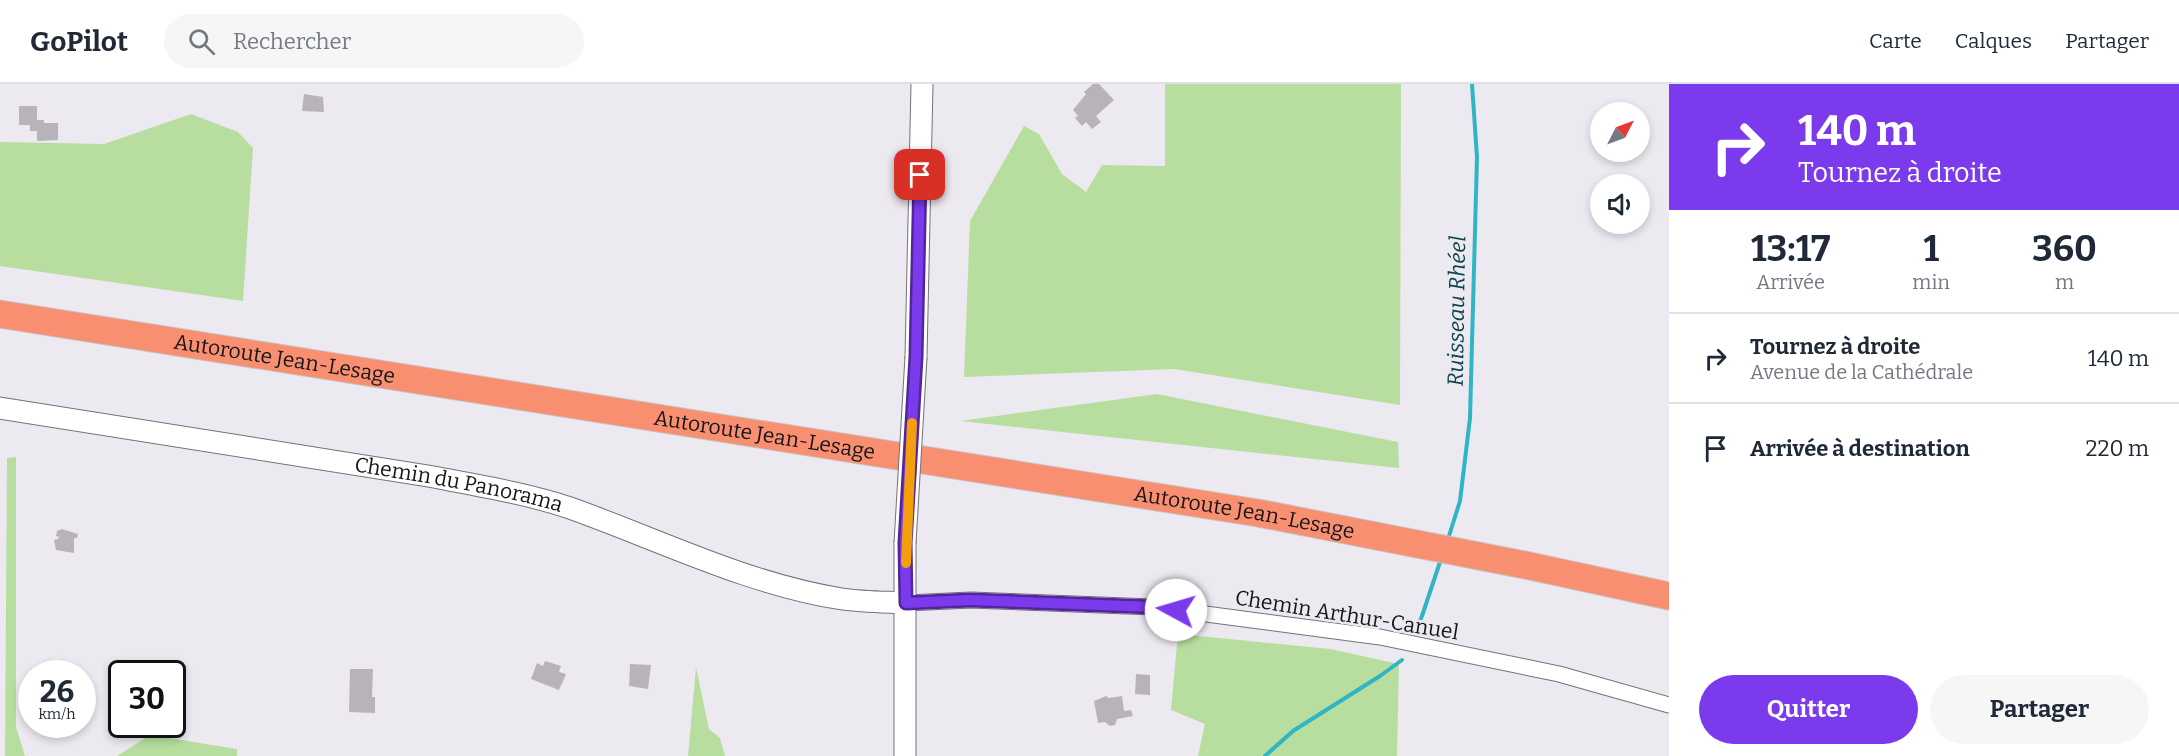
<!DOCTYPE html>
<html lang="fr">
<head>
<meta charset="utf-8">
<style>
	body { margin:0; font-family:Bitter,serif; background:#f6f6f7; color:#1f2937; height:100vh; display:flex; flex-direction:column; font-size:22px; white-space:nowrap }
	* { box-sizing:border-box; margin:0 }
	p { font-size:20px; color:#747a83 }
	.icon { flex:none; width:33px; height:33px; fill:none; stroke:currentColor; stroke-width:2; stroke-linecap:round; stroke-linejoin:round }
	.map { position:relative; flex:1; overflow:hidden }
	.panel { display:flex; flex-direction:column; background:#fff; width:510px }
	.panel>* { flex:none }
	.top-card { background:#7c3aed; color:#fff; overflow:hidden }
	.needle { width:39px; rotate:48deg }
	.fabs { position:absolute; left:1590px; top:18px; display:grid; gap:12px }
	.fabs a { display:grid; place-items:center; width:60px; height:60px; border-radius:50%; background:#fff; box-shadow:0 3px 9px #0003; font-size:30px }
	.speed { position:absolute; left:18px; top:576px; display:flex; gap:12px; font-size:30px; font-weight:700; text-align:center }
	.speed>* { display:grid; place-content:center; width:78px; height:78px; border-radius:50%; background:#fff; box-shadow:0 3px 9px #0003; line-height:1 }
	.speed small { font-size:15px; font-weight:400 }
	.speed .limit { border:3px solid #111; border-radius:9px; background:#fff; color:#111 }
	.pin { position:absolute; display:grid; place-items:center; width:51px; height:51px; color:#fff; margin:-26px; border-radius:12px; box-shadow:0 3px 9px #0006 }
	.me { position:absolute; width:66px; margin:-33px; rotate:276deg; stroke-linejoin:round; filter:drop-shadow(0 0 4px #0008) }
	.turn { display:flex; align-items:center; gap:21px; height:126px; padding:0 30px; font-size:27px }
	.turn .icon { width:78px; height:78px; stroke-width:2.5 }
	.turn b { display:block; font-size:42px; line-height:51px }
	.eta { display:flex; justify-content:space-evenly; align-items:center; height:102px; text-align:center }
	.eta b { font-size:36px; font-weight:700; line-height:42px }
	.cta { display:flex; gap:12px; margin-top:auto; padding:12px 30px }
	.cta a { flex:1; height:69px; border-radius:36px; background:#7c3aed; color:#fff; font-size:24px; font-weight:700; line-height:69px; text-align:center }
	.cta a+a { background:#f6f6f7; color:#1f2937 }
	ul { padding:0; list-style:none }
	li { display:flex; align-items:center; gap:18px; height:90px; padding:0 30px; border-top:2px solid #e0e1e3 }
	li div { flex:1 }
	li b { display:block; font-size:22px }
	li em { font-style:normal }
	header { display:flex; align-items:center; gap:36px; box-sizing:border-box; height:84px; padding:0 30px; background:#fff; border-bottom:2px solid #e0e1e3 }
	header strong { font-size:28px }
	nav { display:flex; gap:33px; margin-inline-start:auto; font-size:21px }
	.search { width:420px; height:54px; background:#f6f6f7; display:flex; align-items:center; gap:15px; box-sizing:border-box; padding:0 21px; border-radius:33px; color:#747a83; font-size:22px }
	main { display:flex; flex:1; min-height:0 }
	.map>svg:first-child { display:block }
	.green { fill:#b7de9f }
	.lines { fill:none; stroke-linecap:round; stroke-linejoin:round }
	.stream { stroke:#30b5c5; stroke-width:4 }
	.building { fill:#b8b3bb }
	.street-casing { stroke:#757179; stroke-width:17 }
	.secondary-casing { stroke:#757179; stroke-width:23 }
	.highway-casing { stroke:#c7c7c8; stroke-width:29 }
	.street { stroke:#fff; stroke-width:15 }
	.secondary { stroke:#fff; stroke-width:21 }
	.highway { stroke:#f78f70; stroke-width:27 }
	.secondary-bridge-casing { stroke:#757179; stroke-width:23; stroke-linecap:butt }
	.secondary-bridge { stroke:#fff; stroke-width:21 }
	.route-casing { stroke:#51269a; stroke-width:15 }
	.route { stroke:#7c3aed; stroke-width:10 }
	.slow { stroke:#f59e0b; stroke-width:10 }
	.labels { text-anchor:middle; stroke-width:5; stroke-linejoin:round; paint-order:stroke }
	.street-label { font-size:21px; fill:#161518; stroke:#ede9f1 }
	.water-label { font-size:22px; font-style:italic; fill:#0b444b; stroke:#ede9f1 }
</style>
</head>
<body>
<header>
<strong>GoPilot</strong>
<div class="search"><svg class="icon" aria-label="search" viewBox="0 0 24 24"><circle cx="10" cy="10" r="6"/><path d="M15 15l6 6"/></svg>Rechercher</div>
<nav><a>Carte</a><a>Calques</a><a>Partager</a></nav>
</header>
<main>
<div class="map">
<svg width="1669" height="672" viewBox="0 0 1669 672">
	<rect width="100%" height="100%" fill="#ede9f1"/>
	<!-- green -->
	<path class="green" d="M1165 0H1401L1400 321 1174 285 964 293 970 137 1024 42 1039 50 1062 90 1086 108 1102 81 1165 82Z
		M191 30 238 48 253 64 243 217 0 182V58L104 60Z
		M1157 310 1398 358 1399 384 960 337Z
		M16 373V643L25 672H5L7 374Z
		M1178 550 1330 565 1399 580 1397 672H1198L1205 640 1171 626Z
		M696 583 709 645 720 654 725 672H688Z
		M150 651 237 665V672H117Z"/>
	<g class="lines">
		<!-- stream -->
		<path class="stream" d="M1449 452 1460 417 1470 334 1477 73 1472 0
			M1414 550 1422 532 1440 478
			M1265 672 1293 647 1380 592 1402 576"/>
	</g>
	<!-- building -->
	<path class="building" d="M1093 0H1099L1114 16 1096 32 1101 38 1092 45 1086 38 1082 42 1075 34 1078 32 1073 26 1086 10 1084 8Z
		M304 10 323 13 324 28 302 27Z
		M19 22H37V36H44V39H58V56L37 57V47H30V41H19Z
		M62 445 78 450 77 454H74V469L56 466 54 456 58 455 59 453 56 452 57 447Z
		M545 577 561 582 559 588 566 590 559 606 531 595 537 579 543 582Z
		M630 580 651 581 648 605 629 602Z
		M350 585H373L372 613H375V629L349 628Z
		M1136 590 1150 591V611L1135 610Z
		M1106 612 1109 614 1122 612 1124 627 1131 626 1133 632 1117 635 1115 641 1110 642 1105 638 1098 639 1094 617Z"/>
	<g class="lines">
		<!-- street casing -->
		<g class="street-casing">
			<path id="street" d="M906 519 971 516 1153 523 1380 553 1559 590 1669 621"/>
		</g>
		<!-- secondary casing -->
		<g class="secondary-casing">
			<g id="secondary">
				<path d="M916 273 922 0"/>
				<path id="s1" d="M0 324 428 392C475 401 525 409 570 424 660 456 747 500 842 515 863 518 885 518 906 519"/>
				<path d="M905 672V459"/>
			</g>
		</g>
		<!-- highway casing -->
		<g class="highway-casing">
			<g id="highway">
				<path id="s2" d="M0 230 1258 429 1525 481 1669 512"/>
			</g>
		</g>
		<!-- street -->
		<use href="#street" class="street"/>
		<!-- secondary -->
		<use href="#secondary" class="secondary"/>
		<!-- highway -->
		<use href="#highway" class="highway"/>
		<!-- secondary-bridge casing -->
		<g class="secondary-bridge-casing">
			<path id="secondary-bridge" d="M905 459 916 273"/>
		</g>
		<!-- secondary-bridge -->
		<use href="#secondary-bridge" class="secondary-bridge"/>
	</g>
	<g class="lines">
		<!-- route casing -->
		<g class="route-casing">
			<path id="route" d="M920 91 916 273 905 459 906 519 970 516 1153 523 1176 526"/>
		</g>
		<!-- route -->
		<use href="#route" class="route"/>
		<!-- slow -->
		<path class="slow" d="M906 479 912 339"/>
	</g>
	<g class="labels">
		<!-- street labels -->
		<g class="street-label">
			<text dy="7" stroke="none"><textPath href="#s2" startOffset="288">Autoroute Jean-Lesage</textPath></text>
			<text dy="7" stroke="none"><textPath href="#s2" startOffset="774">Autoroute Jean-Lesage</textPath></text>
			<text dy="7" stroke="none"><textPath href="#s1" startOffset="465">Chemin du Panorama</textPath></text>
			<text dy="7" stroke="none"><textPath href="#s2" startOffset="1260">Autoroute Jean-Lesage</textPath></text>
			<text transform="translate(1347 531) rotate(9)" y="7">Chemin Arthur-Canuel</text>
		</g>
		<!-- water labels -->
		<g class="water-label">
			<text transform="translate(1456 227) rotate(-89)" y="8">Ruisseau Rhéel</text>
		</g>
	</g>
</svg>
<div class="fabs">
<a><svg class="needle" viewBox="-14 -14 28 28"><path d="M0-13l5 13h-10z" fill="#e53935"/><path d="M0 13l5-13h-10z" fill="#747a83"/></svg></a>
<a><svg class="icon" aria-label="sound" viewBox="0 0 24 24"><path d="M4 9h4l5-4v14l-5-4H4zM17 9q2 3 0 6"/></svg></a>
</div>
<div class="speed"><div>26<small>km/h</small></div><div class="limit">30</div></div>
<div class="pin" style="left:920px;top:91px;background:#d93025"><svg class="icon" aria-label="arrive" viewBox="0 0 24 24"><path d="M6 21V4h12l-3 4 3 4H6"/></svg></div>
<svg class="me" style="left:1176px;top:526px" viewBox="-20 -20 40 40"><circle r="19" fill="#fff"/><path d="M0-13L10 11 0 6-10 11z" fill="#7c3aed"/></svg>
</div>
<section class="panel">
<div class="top-card">
<div class="turn"><svg class="icon" aria-label="right" viewBox="0 0 24 24"><path d="M7 20v-9h11M14 6l5 5-5 5"/></svg><div><b>140 m</b>Tournez à droite</div></div>
</div>
<div class="eta">
<div><b>13:17</b><p>Arrivée</p></div>
<div><b>1</b><p>min</p></div>
<div><b>360</b><p>m</p></div>
</div>
<ul>
<li><svg class="icon" aria-label="right" viewBox="0 0 24 24"><path d="M7 20v-9h11M14 6l5 5-5 5"/></svg><div><b>Tournez à droite</b><p>Avenue de la Cathédrale</p></div><em>140 m</em></li>
<li><svg class="icon" aria-label="arrive" viewBox="0 0 24 24"><path d="M6 21V4h12l-3 4 3 4H6"/></svg><div><b>Arrivée à destination</b></div><em>220 m</em></li>
</ul>
<div class="cta"><a>Quitter</a><a>Partager</a></div>
</section>
</main>
</body>
</html>
